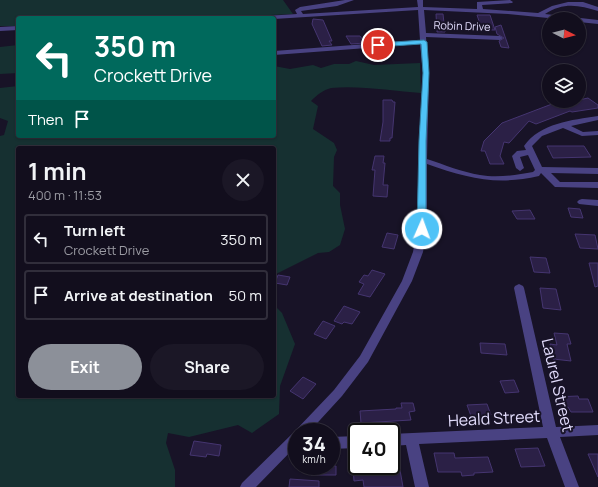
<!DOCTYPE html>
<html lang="en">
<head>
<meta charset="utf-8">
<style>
	body { margin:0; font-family:Manrope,sans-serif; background:#1b1726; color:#f1f3f6; height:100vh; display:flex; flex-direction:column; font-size:15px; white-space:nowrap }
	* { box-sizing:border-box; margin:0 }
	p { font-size:13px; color:#9c9ca4 }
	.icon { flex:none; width:22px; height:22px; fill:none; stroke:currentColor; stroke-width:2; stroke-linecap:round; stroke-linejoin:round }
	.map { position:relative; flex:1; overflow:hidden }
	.side { position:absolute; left:16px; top:146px; width:260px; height:252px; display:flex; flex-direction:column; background:#120e1d; border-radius:4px; box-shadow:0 1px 3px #0004,0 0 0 1px #312e3b }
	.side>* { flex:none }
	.top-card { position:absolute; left:16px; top:16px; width:260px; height:122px; border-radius:4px; box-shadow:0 1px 3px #0004,0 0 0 1px #312e3b; background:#00695c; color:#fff; overflow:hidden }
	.needle { width:26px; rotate:96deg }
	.controls { position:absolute; left:542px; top:12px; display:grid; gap:8px }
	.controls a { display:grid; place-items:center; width:44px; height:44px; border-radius:50%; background:#120e1d; box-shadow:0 1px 3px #0004,0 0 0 1px #312e3b; font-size:20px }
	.speed { position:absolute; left:288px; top:423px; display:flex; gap:8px; font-size:20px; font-weight:700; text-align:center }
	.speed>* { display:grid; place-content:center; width:52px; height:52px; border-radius:50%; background:#120e1d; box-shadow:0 1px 3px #0004,0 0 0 1px #312e3b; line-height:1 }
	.speed small { font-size:10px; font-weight:400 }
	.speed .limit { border:2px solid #111; border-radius:6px; background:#fff; color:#111 }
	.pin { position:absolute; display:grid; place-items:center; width:34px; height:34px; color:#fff; margin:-17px; border:2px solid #fff; border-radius:50%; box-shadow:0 1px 4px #0007 }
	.me { position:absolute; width:44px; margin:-22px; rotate:2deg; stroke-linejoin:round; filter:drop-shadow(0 0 3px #0008) }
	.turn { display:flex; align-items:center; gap:14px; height:84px; padding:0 12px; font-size:18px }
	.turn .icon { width:52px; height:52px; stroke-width:2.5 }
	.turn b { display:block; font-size:28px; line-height:34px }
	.then { display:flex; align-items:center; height:38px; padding:0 12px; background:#0003; gap:8px; font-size:15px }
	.round { display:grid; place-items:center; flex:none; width:42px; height:42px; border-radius:21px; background:#1b1726 }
	.head { display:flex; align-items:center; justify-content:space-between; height:68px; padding:0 12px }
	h1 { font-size:24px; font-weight:700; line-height:30px }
	.action { display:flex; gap:8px; margin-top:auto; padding:8px 12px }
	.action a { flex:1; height:46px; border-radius:24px; background:#8c9099; color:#fff; font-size:16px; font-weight:700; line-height:46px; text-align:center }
	.action a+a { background:#1b1726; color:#f1f3f6 }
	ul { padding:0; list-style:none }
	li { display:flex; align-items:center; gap:12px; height:50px; margin:0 8px 6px; padding:0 4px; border:2px solid #312e3b; border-radius:4px }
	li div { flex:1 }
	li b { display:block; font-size:15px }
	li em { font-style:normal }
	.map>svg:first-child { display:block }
	.green { fill:#163031 }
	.building { fill:#2b2046; stroke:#453570 }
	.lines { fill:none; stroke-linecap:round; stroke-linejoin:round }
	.minor { fill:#494282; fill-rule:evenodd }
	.route { fill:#4fc3f7; stroke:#337fa1 }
	.labels { text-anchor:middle; stroke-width:4; stroke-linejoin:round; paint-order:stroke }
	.far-street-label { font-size:11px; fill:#e2dcfc; stroke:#181327 }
	.near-street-label { font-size:16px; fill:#e2dcfc; stroke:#181327 }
</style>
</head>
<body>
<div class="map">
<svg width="598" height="487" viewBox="0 0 598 487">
	<rect width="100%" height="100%" fill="#181327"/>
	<!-- green -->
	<path class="green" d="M0 0H283L293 14 198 18H18V26H0Z
		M18 45V73L0 74V47Z
		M356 61 374 65 420 63 421 93C394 91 358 85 331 88 323 90 317 95 311 101L318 106 313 129 334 143 337 150 334 157 333 186 340 193V205L345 229 340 245 329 252 318 253 274 275V148H18V396H274V305L282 313 295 344 280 386 279 414 252 433 238 425 189 437 168 433 166 443 175 470V487H0V136L4 135 8 121 0 118V88L18 86V136H274V66L290 69 313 65 321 68 334 64H349Z"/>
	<!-- building -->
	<path class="building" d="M436 14H443L445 32H437Z
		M477 15H490L495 30H482Z
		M313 19 323 20 332 41H329L332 45 322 46 312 24Z
		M501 25 509 48 501 47 499 41 504 38 497 34 495 27Z
		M346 36H360L365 43 351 44Z
		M588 98 598 105V108L572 112 570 111 536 124 529 121 509 143 504 142 500 156 504 164H490L485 151H481L484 141 502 123 552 104 579 101V100Z
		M383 100H392L393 102H395L392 138H390V141H380L383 122Z
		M547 146H584L591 157 553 158Z
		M375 156H384L383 163H385L383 185H388L387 197 373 196 375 170H372Z
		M568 208 580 209 583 218 571 217Z
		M530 210 535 219H517L512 211Z
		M387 233 398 235 394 249 382 247Z
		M575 234 595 235 598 249 580 248Z
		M530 257 546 258 550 273 534 272Z
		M589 263H598V286L595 287Z
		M372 270 385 274 370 297 358 294 364 284 359 282 364 275 368 276Z
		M278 275 290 277 287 285 275 283Z
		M540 288 556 289 561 310 543 308Z
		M344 306 360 312 352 324 344 322 342 324 334 321Z
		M323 321 335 326 326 339 314 334Z
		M554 333 568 334 571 344H567L571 361 553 359 550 344 557 345Z
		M480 343 505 344 507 355 481 353Z
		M303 377 316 384 303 399 290 391Z
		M514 380 519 392 505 393 500 381Z
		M578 396 579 399H588L593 412H571L568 407H560L555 397Z
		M401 403H413L415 411 409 412 411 420 361 423 360 411 396 409V408H402Z
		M487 404 491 415 471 416 467 405Z
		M194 441 221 445 219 456 207 454 206 457 190 455Z
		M538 448 545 466 521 467 515 449Z
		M434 453H454L455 458 488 457 493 472 474 473V475L462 476 461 472H438Z
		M588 454H598V477Z
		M336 466V475H311V467Z
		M353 466H381V471L400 470 403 487H364L363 480 354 481Z
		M290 479 319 481V487H289Z"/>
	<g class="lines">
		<!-- minor -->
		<path class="minor" d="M345 0H354L337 6 301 11 303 14 418 7 417 0H423V7L477 9V2L510 0 513 2 512 3 482 5 483 9 538 13 552 6 568 2H583L598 7V11C579 5 563 2 545 14L598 20V24L579 22V19H558L508 14 424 10 426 33 500 36 503 38 500 40 426 37 429 73 427 159C445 165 462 172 480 175 497 178 517 175 533 172L535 170 528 155 520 157 524 168 520 171 516 168 512 156 517 151 526 150 524 146C540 123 572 120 598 116V120L571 126 583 132 598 131V135L582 136 563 128 542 136 532 146 542 167 598 168V174L551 173 560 182H598V188L555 187 541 173 539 176C496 186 467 178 427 164V229L423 252 412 281 368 362 342 396 309 432H297V445L256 487H240L242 483 295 431 334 390 360 356 402 281 413 252 417 229 419 141 423 73 420 44 274 55V51L420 40 418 10 274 19 262 18 265 16 297 14 295 10 300 7Z
			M18 26V30L0 31V27Z
			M582 199 598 200V206L579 204 577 202 579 200Z
			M519 284 523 286 524 288 556 427 598 425V435L560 437 579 487H565L547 438 419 444 429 487H415L406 445 391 446V434L543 427 514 288 515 286Z
			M357 436V448L331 449V437Z"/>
	</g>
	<!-- route -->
	<path class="route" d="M424 40 427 42 429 73 426 141V229L422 231 417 229 419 141 423 73 421 44 378 47 375 45 378 43Z"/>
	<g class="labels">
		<!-- far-street labels -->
		<g class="far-street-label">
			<text transform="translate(462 26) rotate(2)" y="4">Robin Drive</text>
		</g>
		<!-- near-street labels -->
		<g class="near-street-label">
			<text transform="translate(558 385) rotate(77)" y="6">Laurel Street</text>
			<text transform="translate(494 418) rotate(-3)" y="6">Heald Street</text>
		</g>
	</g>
</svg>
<div class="controls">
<a><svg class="needle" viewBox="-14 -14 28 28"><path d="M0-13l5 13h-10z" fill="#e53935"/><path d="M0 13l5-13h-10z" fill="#9c9ca4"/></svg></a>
<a><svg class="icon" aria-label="layers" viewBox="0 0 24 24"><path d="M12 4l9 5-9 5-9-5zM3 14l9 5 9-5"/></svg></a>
</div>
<div class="speed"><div>34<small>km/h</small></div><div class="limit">40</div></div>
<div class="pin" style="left:378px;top:45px;background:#d93025"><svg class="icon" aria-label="arrive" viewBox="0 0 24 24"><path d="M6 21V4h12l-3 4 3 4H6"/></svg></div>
<svg class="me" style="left:422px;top:229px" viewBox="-20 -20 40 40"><circle r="17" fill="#4fc3f7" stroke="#fff" stroke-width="3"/><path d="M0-11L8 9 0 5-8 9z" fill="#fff"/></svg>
<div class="top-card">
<div class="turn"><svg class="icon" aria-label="left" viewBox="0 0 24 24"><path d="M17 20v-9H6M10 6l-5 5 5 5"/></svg><div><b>350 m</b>Crockett Drive</div></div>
<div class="then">Then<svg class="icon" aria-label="arrive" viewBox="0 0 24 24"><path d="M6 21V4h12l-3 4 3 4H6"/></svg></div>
</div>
<section class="side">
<div class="head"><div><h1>1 min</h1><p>400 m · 11:53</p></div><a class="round"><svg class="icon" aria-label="close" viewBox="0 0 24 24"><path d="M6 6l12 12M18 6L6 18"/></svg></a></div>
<ul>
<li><svg class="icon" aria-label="left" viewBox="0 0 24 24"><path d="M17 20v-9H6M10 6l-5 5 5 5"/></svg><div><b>Turn left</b><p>Crockett Drive</p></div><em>350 m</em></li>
<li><svg class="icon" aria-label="arrive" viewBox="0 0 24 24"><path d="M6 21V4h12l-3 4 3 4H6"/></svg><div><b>Arrive at destination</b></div><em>50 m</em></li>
</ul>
<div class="action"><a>Exit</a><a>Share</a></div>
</section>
</div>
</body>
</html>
